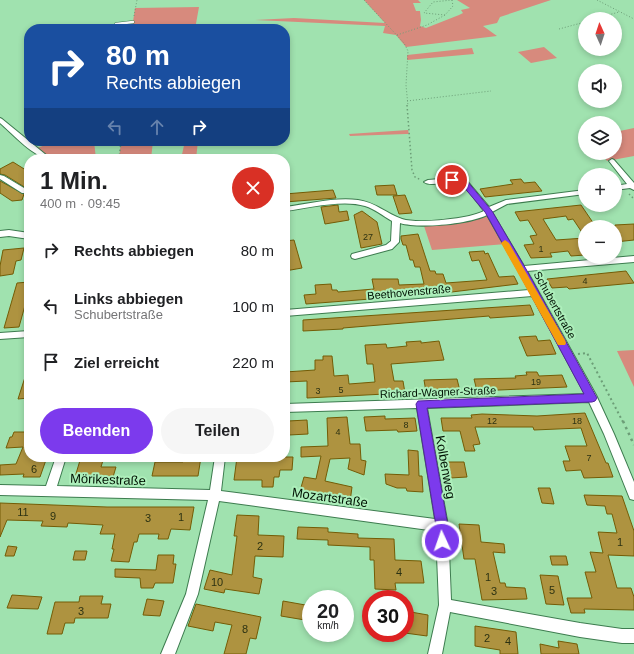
<!DOCTYPE html>
<html lang="de">
<head>
<meta charset="utf-8">
<style>
	body { margin:0; font-family:Helvetica,sans-serif; background:#f6f6f6; color:#202124; height:100vh; display:flex; flex-direction:column; font-size:15px; white-space:nowrap }
	* { box-sizing:border-box; margin:0 }
	p { font-size:13px; color:#757577 }
	.icon { flex:none; width:22px; height:22px; fill:none; stroke:currentColor; stroke-width:2; stroke-linecap:round; stroke-linejoin:round }
	.map { position:relative; flex:1; overflow:hidden }
	.sheet { position:absolute; left:24px; top:154px; width:266px; height:308px; display:flex; flex-direction:column; background:#fff; border-radius:16px; box-shadow:0 2px 6px #0003 }
	.sheet>* { flex:none }
	.guide { position:absolute; left:24px; top:24px; width:266px; height:122px; border-radius:16px; box-shadow:0 2px 6px #0003; background:#1a4fa0; color:#fff; overflow:hidden }
	.needle { width:26px; rotate:357deg }
	.controls { position:absolute; left:578px; top:12px; display:grid; gap:8px }
	.controls a { display:grid; place-items:center; width:44px; height:44px; border-radius:50%; background:#fff; box-shadow:0 2px 6px #0003; font-size:20px }
	.speed { position:absolute; left:302px; top:590px; display:flex; gap:8px; font-size:20px; font-weight:700; text-align:center }
	.speed>* { display:grid; place-content:center; width:52px; height:52px; border-radius:50%; background:#fff; box-shadow:0 2px 6px #0003; line-height:1 }
	.speed small { font-size:10px; font-weight:400 }
	.speed .limit { border:6px solid #d22; background:#fff; color:#111 }
	.pin { position:absolute; display:grid; place-items:center; width:34px; height:34px; color:#fff; margin:-17px; border:2px solid #fff; border-radius:50%; box-shadow:0 1px 4px #0007 }
	.me { position:absolute; width:44px; margin:-22px; rotate:357deg; stroke-linejoin:round; filter:drop-shadow(0 0 3px #0008) }
	.turn { display:flex; align-items:center; gap:14px; height:84px; padding:0 16px; font-size:18px }
	.turn .icon { width:52px; height:52px; stroke-width:2.5 }
	.turn b { display:block; font-size:28px; line-height:34px }
	.lanes { display:flex; align-items:center; height:38px; padding:0 16px; background:#0003; justify-content:center; gap:20px; direction:ltr }
	.lanes .off { opacity:.35 }
	.round { display:grid; place-items:center; flex:none; width:42px; height:42px; border-radius:21px; background:#f6f6f6 }
	.head { display:flex; align-items:center; justify-content:space-between; height:68px; padding:0 16px }
	h1 { font-size:24px; font-weight:600; line-height:30px }
	.button { display:flex; gap:8px; margin-top:auto; padding:8px 16px }
	.button a { flex:1; height:46px; border-radius:24px; background:#7c3aed; color:#fff; font-size:16px; font-weight:600; line-height:46px; text-align:center }
	.button a+a { background:#f6f6f6; color:#202124 }
	ul { padding:0; list-style:none }
	li { display:flex; align-items:center; gap:12px; height:56px; padding:0 16px }
	li div { flex:1 }
	li b { display:block; font-size:15px }
	li em { font-style:normal }
	.map>svg:first-child { display:block }
	.green { fill:#d78a7d }
	.building { fill:#ae9340; stroke:#745c06 }
	.lines { fill:none; stroke-linecap:round; stroke-linejoin:round }
	.service-casing { stroke:#3d7c4f; stroke-width:3.5 }
	.minor-casing { stroke:#3d7c4f; stroke-width:2 }
	.path-far3 { stroke:#6c9e77; stroke-width:1; stroke-dasharray:1 2; stroke-linecap:butt }
	.path-far2 { stroke:#6c9e77; stroke-width:1.5; stroke-dasharray:1.5 2.5; stroke-linecap:butt }
	.path-far1 { stroke:#6c9e77; stroke-width:2; stroke-dasharray:2 3; stroke-linecap:butt }
	.path { stroke:#6c9e77; stroke-width:2.5; stroke-dasharray:2.5 4; stroke-linecap:butt }
	.service { stroke:#fff; stroke-width:2.5 }
	.minor { fill:#fff; fill-rule:evenodd }
	.route { fill:#7c3aed; stroke:#51269a }
	.slow { fill:#f59e0b }
	.labels { text-anchor:middle; stroke-width:4; stroke-linejoin:round; paint-order:stroke }
	.number-label { font-size:9px; fill:#2c3212 }
	.street-label { font-size:11px; fill:#001203; stroke:#adefbb }
	.near-number-label { font-size:11px; fill:#2c3212 }
	.near-street-label { font-size:13px; fill:#001203; stroke:#adefbb }
</style>
</head>
<body>
<div class="map">
<svg width="634" height="654" viewBox="0 0 634 654">
	<rect width="100%" height="100%" fill="#a0e2af"/>
	<!-- green -->
	<path class="green" d="M364 0H418L421 3H413L416 11H420L421 20 420 26 426 28 459 15 463 13 461 10 470 8 457 0H551L500 17 497 23 483 26 497 36 406 47 396 35 383 33 385 26 255 20 294 18 385 23Z
		M199 7 195 29H132L135 8Z
		M544 47 557 58 531 63 518 52Z
		M472 48 474 54 407 60V55Z
		M634 128V156L607 161 601 153H615V132Z
		M408 130 409 134H406L350 136 349 134Z
		M57 141H94L96 159H52L34 149Z
		M121 141H153L151 159H119Z
		M185 141H198L196 159H181Z
		M488 211 506 244 432 250 423 223 472 218Z
		M634 350V387L617 351Z"/>
	<!-- building -->
	<path class="building" d="M13 162 29 172V182L26 188 5 175 0 174V169Z
		M521 179 524 183 535 182 542 191 485 197 480 189 513 184 510 180Z
		M0 181 24 194 22 200 12 201 0 193Z
		M394 185 397 195H377L375 186Z
		M333 190 336 198 285 202V194Z
		M405 195 412 213 399 214 393 196Z
		M338 205 339 212 347 211 349 220 325 224 321 207Z
		M581 205 596 227H585V237L573 219 568 220 566 216 543 219 556 240 585 238V255L571 256 568 251 550 253 552 257 531 258 524 245 534 244 530 236 537 235 528 220 520 221 515 212Z
		M362 211 377 222 382 244 361 248 354 215Z
		M634 224V240L615 242V225Z
		M418 234 430 271H435L436 274H443L446 283 487 280 479 260 472 261 469 252 484 251 485 254 488 253 499 277 514 276 518 284 435 294 306 304 304 295 316 294 315 285 331 284 332 290H337L338 292 374 289 372 279H398L399 285 424 284 420 267H415L413 260H410L406 245H403L401 239V236Z
		M294 240 302 268 285 271V241Z
		M24 248 21 260 16 261 13 274 0 276V266L3 250Z
		M626 271 634 283 569 289 567 287 552 288 547 279Z
		M29 282V291L19 327 4 328 17 283Z
		M530 305 534 315 490 318 489 316 343 328V329L303 331V320Z
		M536 336 538 341 550 340 556 354 527 356 519 337Z
		M421 341V343L439 341 444 360 391 364 394 381H403L405 393 307 398V381L285 382V372L315 370V360H323V356H332L334 376 348 375 349 384 375 382 373 364H367L365 345 386 344 387 348 407 346 406 342Z
		M27 371 29 372V398L18 399Z
		M526 372H537L539 376 562 375 567 387 477 391 474 379 516 378 515 376 527 375Z
		M457 379 460 391 426 392 424 380Z
		M585 413 606 463H608L613 477 584 478 581 470 566 471 563 461H570L565 446H587L581 428 534 430 533 427H475L480 444 473 445 475 451H465L460 431H443L441 418H472L471 415 482 414 537 416Z
		M385 416V419L415 418 417 431 398 432 397 430 366 431 364 417Z
		M347 417 350 444H360L361 460 366 461 364 475 348 469 350 458 330 459 325 481 352 487 350 502 308 495 309 493 300 491 304 477 316 479 321 456 301 457V447L328 446 327 418Z
		M307 420 308 434 289 435 288 421Z
		M14 432H29V457H47L40 477H23L24 474 0 475V465L16 464 23 447 6 448 10 437H12Z
		M408 450 418 451 419 476H422L423 492 407 491 406 488H397L386 484 385 474 409 475Z
		M81 457H104L101 467H116L113 477H75Z
		M184 457H201L198 476H152L155 462H183Z
		M237 457H293L292 470H280L279 477H274L273 487H262V480H234Z
		M447 462H464L467 477 450 478Z
		M538 488H550L554 504 542 503Z
		M584 495 622 496 634 531V556L608 555 617 588H631L634 597V610L584 609 585 613H571L567 598H592L585 572H596L590 552 603 553 598 532 617 533 612 514H607L605 506 587 505Z
		M0 503 107 507H194L190 530 171 529 168 539H158L159 534H139L137 542H134L129 562 111 561 114 549H112L115 534H100L103 525 68 523 67 527 41 526 43 521 7 520 0 537Z
		M237 515 259 516 258 535 284 536 283 557 255 556 253 577 262 579 259 594 225 589 224 593 204 589 210 570 232 575 237 536H234Z
		M459 524 479 525 481 542 504 544 505 553 493 552 500 583H505L506 587 525 588 527 599 482 600 475 559H464Z
		M298 527 328 528V532L358 534V538L394 539 395 560 421 561 424 583H395L396 590 375 589 374 560H370V547L328 545V540L297 539Z
		M8 546 17 547 14 556H5Z
		M75 551H87L85 560H73Z
		M158 555H174L173 564H176L173 583H155L153 588H141L140 578 115 577V569L156 570Z
		M550 556H566L568 565H552Z
		M540 575 558 576 564 605 546 604Z
		M12 595 42 597 38 609 7 608Z
		M80 596H103L101 604H111L108 618H75L74 623H65L62 634H47L55 602H79Z
		M147 599 164 601 160 616 143 615Z
		M283 601 311 606V621L281 616Z
		M196 604 261 617 256 639 250 638 246 654H224L232 625 215 622 213 631 188 626Z
		M405 611 428 615 427 636 405 633Z
		M475 626 516 632 518 654H500V650L475 646Z
		M558 641 577 644 579 654H541L540 644 559 648Z"/>
	<g class="lines">
		<!-- service casing -->
		<g class="service-casing">
			<path id="service" d="M115 29 116 24 133 22"/>
		</g>
		<!-- minor casing -->
		<g class="minor-casing">
			<path id="minor" d="M0 118 2 119 51 159C35 159 13 134 0 123Z
				M612 159 614 160 634 183V190L630 188 615 190V186L627 184 609 161Z
				M0 175 4 176 29 191 28 193H22L0 179Z
				M452 178 467 181 489 207 506 200 585 190V194L507 204 492 212 524 266 634 256V262L527 271 596 395 614 434 634 482V500L630 499 604 434 589 402 427 408 448 526 451 600 580 623 622 629H634V643H622L580 637 450 612 442 654H428L439 605 436 531 219 501 198 594 175 654H161L186 594 208 500 0 495V485L46 486 56 457H66L57 486 210 490 215 457H225L221 491 435 519 417 408 285 412V404L585 394 532 296 285 316V310L529 290 487 215C469 224 419 229 400 223L399 242 392 249 355 259 352 258 351 256 352 254 386 245 391 241 392 221C383 216 375 209 365 206 343 199 308 208 285 211V207C309 204 334 197 358 200 375 202 387 214 402 219 418 224 469 219 484 211 479 205 467 187 461 184 450 178 432 188 424 182L428 180Z
				M9 230 29 233V239L9 236 0 237V231Z
				M29 331V337L0 339V333Z"/>
		</g>
		<!-- path-far3 -->
		<path class="path-far3" d="M364 0 404 43 408 51 406 85 408 106
			M452 0 453 6 445 15 424 13 433 2Z
			M597 0 634 19
			M134 16 137 0
			M594 19 619 12
			M559 29 585 22
			M397 35 427 25 445 15
			M407 101 491 91"/>
		<!-- path-far2 -->
		<path class="path-far2" d="M407 105 412 170 415 177 421 180
			M119 159 121 141
			M629 194 634 199"/>
		<!-- path-far1 -->
		<path class="path-far1" d="M578 354 587 353 623 422"/>
		<!-- path -->
		<path class="path" d="M623 421 634 445"/>
		<!-- service -->
		<use href="#service" class="service"/>
		<!-- minor -->
		<use href="#minor" class="minor"/>
	</g>
	<!-- route -->
	<path class="route" d="M452 178 467 181 492 211 526 269 597 398 595 401 592 402 427 408 448 526V541L447 545 442 547 438 545 437 541 436 526 416 404 418 401 584 394 517 269 485 212 462 185 450 182V179Z"/>
	<!-- slow -->
	<path class="slow" d="M505 240 509 243 565 340 566 343 565 345H558L501 243Z"/>
	<g class="labels">
		<!-- number labels -->
		<g class="number-label">
			<text x="368" y="240">27</text>
			<text x="541" y="252">1</text>
			<text x="585" y="284">4</text>
			<text x="536" y="385">19</text>
			<text x="341" y="393">5</text>
			<text x="318" y="394">3</text>
			<text x="492" y="424">12</text>
			<text x="577" y="424">18</text>
			<text x="406" y="428">8</text>
			<text x="338" y="435">4</text>
			<text x="589" y="461">7</text>
		</g>
		<!-- street labels -->
		<g class="street-label">
			<text transform="translate(409 292) rotate(-5)" y="4">Beethovenstraße</text>
			<text transform="translate(555 305) rotate(61)" y="4">Schubertstraße</text>
			<text transform="translate(438 392) rotate(-2)" y="4">Richard-Wagner-Straße</text>
		</g>
		<!-- near-number labels -->
		<g class="near-number-label">
			<text x="34" y="473">6</text>
			<text x="23" y="516">11</text>
			<text x="53" y="520">9</text>
			<text x="181" y="521">1</text>
			<text x="148" y="522">3</text>
			<text x="620" y="546">1</text>
			<text x="260" y="550">2</text>
			<text x="399" y="576">4</text>
			<text x="488" y="581">1</text>
			<text x="217" y="586">10</text>
			<text x="552" y="594">5</text>
			<text x="494" y="595">3</text>
			<text x="81" y="615">3</text>
			<text x="245" y="633">8</text>
			<text x="487" y="642">2</text>
			<text x="508" y="645">4</text>
		</g>
		<!-- near-street labels -->
		<g class="near-street-label">
			<text transform="translate(446 467) rotate(80)" y="5">Kolbenweg</text>
			<text transform="translate(108 479) rotate(2)" y="5">Mörikestraße</text>
			<text transform="translate(330 497) rotate(8)" y="5">Mozartstraße</text>
		</g>
	</g>
</svg>
<div class="controls">
<a><svg class="needle" viewBox="-14 -14 28 28"><path d="M0-13l5 13h-10z" fill="#e53935"/><path d="M0 13l5-13h-10z" fill="#757577"/></svg></a>
<a><svg class="icon" aria-label="sound" viewBox="0 0 24 24"><path d="M4 9h4l5-4v14l-5-4H4zM17 9q2 3 0 6"/></svg></a>
<a><svg class="icon" aria-label="layers" viewBox="0 0 24 24"><path d="M12 4l9 5-9 5-9-5zM3 14l9 5 9-5"/></svg></a>
<a>+</a>
<a>−</a>
</div>
<div class="speed"><div>20<small>km/h</small></div><div class="limit">30</div></div>
<div class="pin" style="left:452px;top:180px;background:#d93025"><svg class="icon" aria-label="arrive" viewBox="0 0 24 24"><path d="M6 21V4h12l-3 4 3 4H6"/></svg></div>
<svg class="me" style="left:442px;top:541px" viewBox="-20 -20 40 40"><circle r="17" fill="#7c3aed" stroke="#fff" stroke-width="3"/><path d="M0-11L8 9 0 5-8 9z" fill="#fff"/></svg>
<div class="guide">
<div class="turn"><svg class="icon" aria-label="right" viewBox="0 0 24 24"><path d="M7 20v-9h11M14 6l5 5-5 5"/></svg><div><b>80 m</b>Rechts abbiegen</div></div>
<div class="lanes"><svg class="icon off" aria-label="left" viewBox="0 0 24 24"><path d="M17 20v-9H6M10 6l-5 5 5 5"/></svg><svg class="icon off" aria-label="ahead" viewBox="0 0 24 24"><path d="M12 20V5M6 11l6-6 6 6"/></svg><svg class="icon" aria-label="right" viewBox="0 0 24 24"><path d="M7 20v-9h11M14 6l5 5-5 5"/></svg></div>
</div>
<section class="sheet">
<div class="head"><div><h1>1 Min.</h1><p>400 m · 09:45</p></div><a class="round" style="background:#d93025;color:#fff"><svg class="icon" aria-label="close" viewBox="0 0 24 24"><path d="M6 6l12 12M18 6L6 18"/></svg></a></div>
<ul>
<li><svg class="icon" aria-label="right" viewBox="0 0 24 24"><path d="M7 20v-9h11M14 6l5 5-5 5"/></svg><div><b>Rechts abbiegen</b></div><em>80 m</em></li>
<li><svg class="icon" aria-label="left" viewBox="0 0 24 24"><path d="M17 20v-9H6M10 6l-5 5 5 5"/></svg><div><b>Links abbiegen</b><p>Schubertstraße</p></div><em>100 m</em></li>
<li><svg class="icon" aria-label="arrive" viewBox="0 0 24 24"><path d="M6 21V4h12l-3 4 3 4H6"/></svg><div><b>Ziel erreicht</b></div><em>220 m</em></li>
</ul>
<div class="button"><a>Beenden</a><a>Teilen</a></div>
</section>
</div>
</body>
</html>
